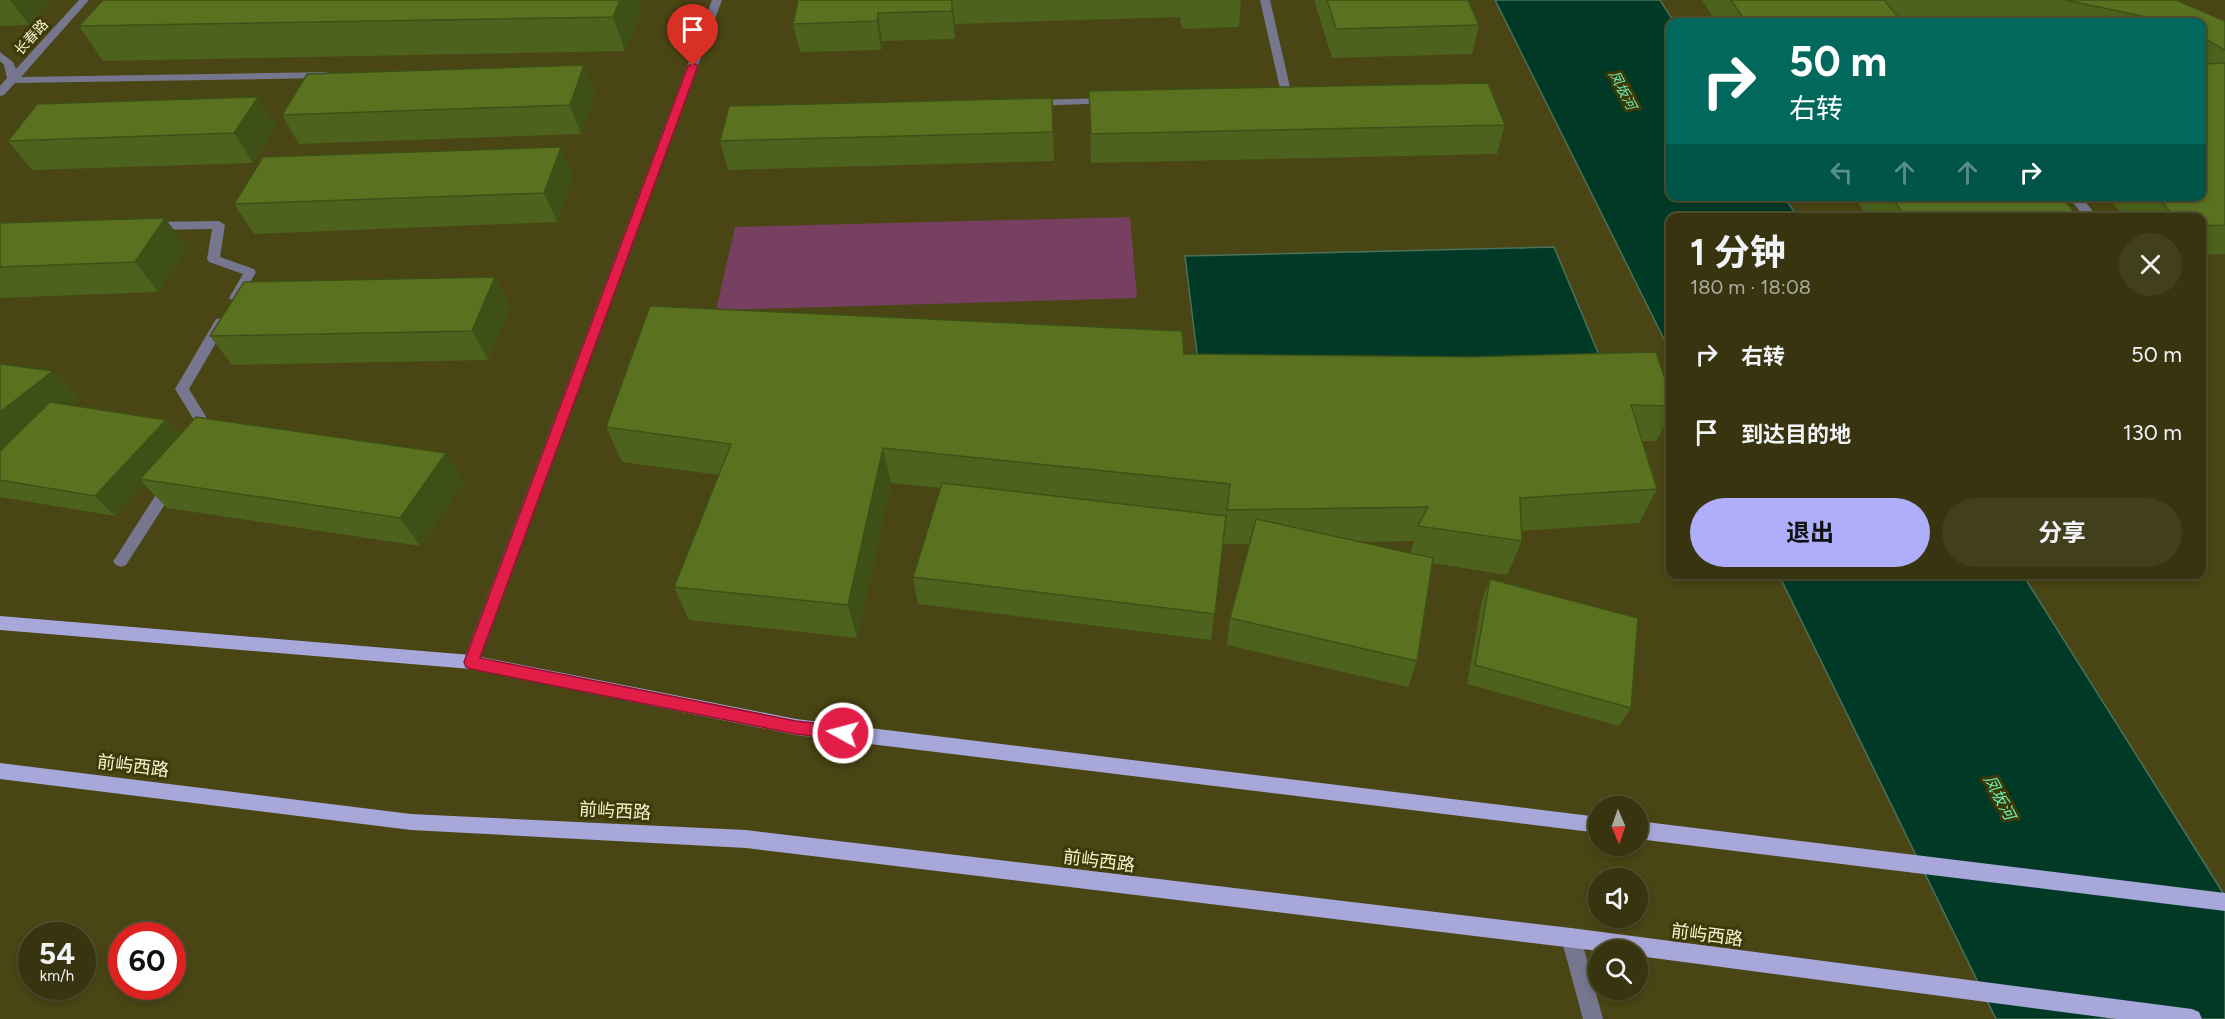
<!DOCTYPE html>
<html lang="zh">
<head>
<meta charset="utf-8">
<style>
	body { margin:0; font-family:Figtree,"Noto Sans SC",sans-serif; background:#423f1d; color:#f1f3f6; height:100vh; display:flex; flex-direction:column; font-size:22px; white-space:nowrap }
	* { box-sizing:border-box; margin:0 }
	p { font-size:20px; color:#aaaa9e }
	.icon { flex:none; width:33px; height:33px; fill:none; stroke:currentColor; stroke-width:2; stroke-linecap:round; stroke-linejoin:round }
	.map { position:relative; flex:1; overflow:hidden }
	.panel { position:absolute; left:1666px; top:213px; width:540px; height:366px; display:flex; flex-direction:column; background:#37340f; border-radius:12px; box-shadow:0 3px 9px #0003,0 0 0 2px #514f2f }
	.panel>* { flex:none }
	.top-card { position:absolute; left:1666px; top:18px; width:540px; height:183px; border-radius:12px; box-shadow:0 3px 9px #0003,0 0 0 2px #514f2f; background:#00695c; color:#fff; overflow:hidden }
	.needle { width:39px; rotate:178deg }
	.controls { position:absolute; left:1588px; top:796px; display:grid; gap:12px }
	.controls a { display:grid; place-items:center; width:60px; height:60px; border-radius:50%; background:#37340f; box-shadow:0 3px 9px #0003,0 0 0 2px #514f2f; font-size:30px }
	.speed { position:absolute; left:18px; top:922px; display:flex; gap:12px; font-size:30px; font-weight:700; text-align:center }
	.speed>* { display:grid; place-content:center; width:78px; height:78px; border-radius:50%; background:#37340f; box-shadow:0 3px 9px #0003,0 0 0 2px #514f2f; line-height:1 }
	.speed small { font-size:15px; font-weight:400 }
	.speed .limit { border:9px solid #d22; background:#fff; color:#111 }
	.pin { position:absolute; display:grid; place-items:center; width:51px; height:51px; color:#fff; margin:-62px -26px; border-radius:50% 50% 50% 0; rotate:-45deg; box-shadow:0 0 6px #0007 }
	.pin .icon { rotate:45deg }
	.me { position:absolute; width:66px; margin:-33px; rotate:277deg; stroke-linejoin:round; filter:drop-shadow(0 0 4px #0008) }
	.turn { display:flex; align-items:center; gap:21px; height:126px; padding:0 24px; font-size:27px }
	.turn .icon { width:78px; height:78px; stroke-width:2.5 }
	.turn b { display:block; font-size:42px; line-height:51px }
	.lanes { display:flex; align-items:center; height:57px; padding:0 24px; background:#0003; justify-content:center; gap:30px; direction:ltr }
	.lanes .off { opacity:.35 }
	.round { display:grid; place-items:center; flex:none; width:63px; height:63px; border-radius:32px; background:#423f1d }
	.headline { display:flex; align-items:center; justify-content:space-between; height:102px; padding:0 24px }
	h1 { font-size:36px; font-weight:700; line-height:45px }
	.cta { display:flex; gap:12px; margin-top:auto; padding:12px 24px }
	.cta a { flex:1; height:69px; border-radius:36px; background:#afaefa; color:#111; font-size:24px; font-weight:700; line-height:69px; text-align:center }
	.cta a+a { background:#423f1d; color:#f1f3f6 }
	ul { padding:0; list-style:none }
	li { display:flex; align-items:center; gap:18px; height:78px; padding:0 24px }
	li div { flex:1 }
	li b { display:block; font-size:22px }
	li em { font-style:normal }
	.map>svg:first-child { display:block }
	.green { fill:#774061 }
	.water { fill:#003a27; stroke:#4a725b; stroke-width:1.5 }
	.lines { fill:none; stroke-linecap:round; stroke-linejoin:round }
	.minor { fill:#76768f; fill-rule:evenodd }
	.major { fill:#a7a7d9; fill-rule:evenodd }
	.wall { fill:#4d621c; fill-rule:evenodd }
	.shaded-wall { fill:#3f5016 }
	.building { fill:#5a7220; stroke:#3f5016; stroke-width:1.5 }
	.route { fill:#e11d48; stroke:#92132f; stroke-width:1.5 }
	.labels { text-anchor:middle; stroke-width:6; stroke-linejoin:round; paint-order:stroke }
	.far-street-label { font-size:14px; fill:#f5f3d3; stroke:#3e3a07 }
	.far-water-label { font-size:14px; font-style:italic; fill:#6befba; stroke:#3e3a07 }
	.water-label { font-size:16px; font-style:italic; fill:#6befba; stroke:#3e3a07 }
	.near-street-label { font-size:18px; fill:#f5f3d3; stroke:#3e3a07 }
</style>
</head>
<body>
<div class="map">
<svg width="2225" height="1019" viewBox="0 0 2225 1019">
	<rect width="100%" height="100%" fill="#494514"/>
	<!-- green -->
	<path class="green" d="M1130 217 1137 298 716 310 735 227Z"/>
	<!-- water -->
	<path class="water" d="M1495 0H1660L1674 22H1671V196L1784 197 1798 217 1671 218V353Z
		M1554 247 1604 367 1200 378 1185 256Z
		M1779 575H2023L2225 896V1019H1996Z"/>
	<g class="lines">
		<!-- minor -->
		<path class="minor" d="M79 0H89L21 77 326 72 331 75 326 78 15 83 4 95 0 96V86L7 78 4 65 0 61V52L13 62 16 69Z
			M712 0H722L479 662 477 667 471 669 465 667 463 662Z
			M1260 0H1270L1292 96 1291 98 1278 99 1273 96 1281 93Z
			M1110 98 1115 101 1114 103 1032 106 1026 103 1032 100Z
			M2068 196H2081L2098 218H2085Z
			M219 221 225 225 220 257 254 269 256 272 240 301 235 302 229 298 243 274 209 262 207 259 212 229 150 230 144 226 150 222Z
			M221 318 228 322 189 389 213 428 206 439 201 440 194 435 199 428 175 389 216 319Z
			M171 477 176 479 178 483 176 487 126 565 121 567 116 565 113 561 116 557 166 479Z
			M1571 928 1578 931 1581 938 1603 1019H1583L1561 938 1564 931Z"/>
		<!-- major -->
		<path class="major" d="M0 616 471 655 796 719 1599 817V833L796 735 471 669 0 630Z
			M0 763 411 814 746 830 1571 928 2192 1009 2199 1012 2202 1019H2116L1638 956V951H1599L746 848 411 830 0 779Z
			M1638 821 2225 893V911L1638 839Z"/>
	</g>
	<!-- wall -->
	<path class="wall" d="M0 0H52L29 25 0 26Z
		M103 0H639L642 9 625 51 103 61 79 26Z
		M798 0H1241L1239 27 1182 29 1180 17 955 24V39L882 41 881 50 800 52 793 24Z
		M1314 0H1468L1479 25 1472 54 1332 58Z
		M1702 0H2176L2225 21V254L2202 255V218H2125L2106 196H2202V22H1716Z
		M1089 91 1505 125 1497 154 1091 163Z
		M595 94 581 134 299 144 282 115Z
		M1052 98 1054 161 728 170 720 141Z
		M276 126 253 163 32 170 8 141Z
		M573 176 557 222 254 234 234 204Z
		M1854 196H2061L2075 213 2072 218H1868Z
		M0 223 187 247 158 292 0 298Z
		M495 277 510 307 488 360 232 365 210 336Z
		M1184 354 1671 397V413L1656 441H1642L1657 489 1639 523 1521 531 1522 541 1507 575 1432 563 1417 661 1408 687 1227 645 1230 618 1250 544H1223L1211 640 918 604 913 577 940 488 891 483 857 638 689 620 674 587 719 475 622 462 606 427ZM1414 541 1410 553 1361 542Z
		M0 364 53 371 80 400 73 405 166 420 180 435 464 481 420 546 167 508 144 484 115 516 0 497Z
		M1490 579 1631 708 1619 726 1467 684 1482 599Z"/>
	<!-- shaded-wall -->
	<path class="shaded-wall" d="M10 0H52L29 25Z
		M620 0H639L642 9 625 51 613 17Z
		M952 0 955 24V39L952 11Z
		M878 13 882 41 881 50 877 21Z
		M584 65 595 94 581 134 570 105Z
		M258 97 276 126 253 163 234 133Z
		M561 147 573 176 557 222 544 193Z
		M165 218 187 247 158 292 135 262Z
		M495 277 510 307 488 360 472 331Z
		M53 371 80 400 0 465V412Z
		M166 420 184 440 140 479 144 484 115 516 95 496Z
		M883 448 891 483 857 638 848 605Z
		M446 453 464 481 420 546 400 518Z"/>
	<!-- building -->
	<path class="building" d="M103 0H620L613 17 79 26Z
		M798 0H952V11L878 13 877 21 793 24Z
		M1327 0H1468L1479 25 1336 29Z
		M1731 0H1884L1902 22H1746Z
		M2065 0H2176L2225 21V50L2202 37V22H2160L2142 16Z
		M2225 63V225L2202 226V218H2176L2156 196H2202V64Z
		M584 65 570 105 282 115 307 74Z
		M1488 83 1505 125 1091 134 1089 91Z
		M258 97 234 133 8 141 37 104Z
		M1052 98 1053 132 720 141 729 106Z
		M561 147 544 193 234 204 263 157Z
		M1891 196H2061L2075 213 1906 218Z
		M165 218 135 262 0 267V223Z
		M495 277 472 331 210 336 244 282Z
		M650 306 1182 331 1184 354 1470 357 1656 352 1671 397V406L1631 405 1657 489 1520 498 1522 541 1418 526 1428 507 1227 510 1230 484 883 448 848 605 674 587 731 444 606 427Z
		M0 364 53 371 0 412Z
		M50 402 166 420 95 496 0 480V451Z
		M196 417 446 453 400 518 140 479Z
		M942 483 1226 516 1215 614 913 577Z
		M1256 519 1433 558 1417 661 1230 618Z
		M1490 579 1638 618 1631 708 1475 665Z"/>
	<!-- route -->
	<path class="route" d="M693 63 698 66 480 658 796 721 843 726 848 728 851 733 848 738 843 740 796 734 471 669 466 667 464 662 688 66Z"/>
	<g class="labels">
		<!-- far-street labels -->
		<g class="far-street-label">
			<text transform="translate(31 37) rotate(-48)" y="5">长春路</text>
		</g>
		<!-- far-water labels -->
		<g class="far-water-label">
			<text transform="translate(1623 90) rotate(62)" y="5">凤坂河</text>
		</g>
		<!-- water labels -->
		<g class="water-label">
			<text transform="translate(2000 797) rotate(62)" y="6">凤坂河</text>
		</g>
		<!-- near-street labels -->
		<g class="near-street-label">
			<text transform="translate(133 766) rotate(7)" y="6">前屿西路</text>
			<text transform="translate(615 811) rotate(3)" y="6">前屿西路</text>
			<text transform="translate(1099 861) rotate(7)" y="6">前屿西路</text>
			<text transform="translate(1707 935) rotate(7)" y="6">前屿西路</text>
		</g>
	</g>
</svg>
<div class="controls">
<a><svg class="needle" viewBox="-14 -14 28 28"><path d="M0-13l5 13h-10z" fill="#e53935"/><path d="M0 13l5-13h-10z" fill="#aaaa9e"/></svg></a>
<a><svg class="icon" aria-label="sound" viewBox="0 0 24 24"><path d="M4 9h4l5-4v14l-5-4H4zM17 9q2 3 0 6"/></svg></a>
<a><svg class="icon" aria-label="search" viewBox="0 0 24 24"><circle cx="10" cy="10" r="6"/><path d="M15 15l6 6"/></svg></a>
</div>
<div class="speed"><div>54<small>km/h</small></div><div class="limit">60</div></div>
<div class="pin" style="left:693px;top:66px;background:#d93025"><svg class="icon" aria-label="arrive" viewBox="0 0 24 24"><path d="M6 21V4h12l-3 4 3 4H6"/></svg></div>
<svg class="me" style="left:843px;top:733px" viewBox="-20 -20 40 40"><circle r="17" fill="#e11d48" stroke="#fff" stroke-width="3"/><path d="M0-11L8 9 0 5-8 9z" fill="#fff"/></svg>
<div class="top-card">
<div class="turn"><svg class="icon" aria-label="right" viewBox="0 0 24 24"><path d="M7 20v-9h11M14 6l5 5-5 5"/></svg><div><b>50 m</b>右转</div></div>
<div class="lanes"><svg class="icon off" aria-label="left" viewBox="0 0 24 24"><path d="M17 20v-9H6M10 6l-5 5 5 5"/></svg><svg class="icon off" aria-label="ahead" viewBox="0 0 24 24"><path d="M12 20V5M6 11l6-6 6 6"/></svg><svg class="icon off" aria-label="ahead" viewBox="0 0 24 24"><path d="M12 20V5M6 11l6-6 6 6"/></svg><svg class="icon" aria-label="right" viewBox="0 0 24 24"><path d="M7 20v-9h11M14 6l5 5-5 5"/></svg></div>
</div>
<section class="panel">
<div class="headline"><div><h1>1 分钟</h1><p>180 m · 18:08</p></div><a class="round"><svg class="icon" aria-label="close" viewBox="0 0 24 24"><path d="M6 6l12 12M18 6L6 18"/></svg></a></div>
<ul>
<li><svg class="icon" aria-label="right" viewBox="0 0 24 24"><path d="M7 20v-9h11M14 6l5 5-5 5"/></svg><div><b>右转</b></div><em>50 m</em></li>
<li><svg class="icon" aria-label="arrive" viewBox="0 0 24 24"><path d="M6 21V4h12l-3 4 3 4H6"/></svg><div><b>到达目的地</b></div><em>130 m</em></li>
</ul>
<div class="cta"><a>退出</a><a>分享</a></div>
</section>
</div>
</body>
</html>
